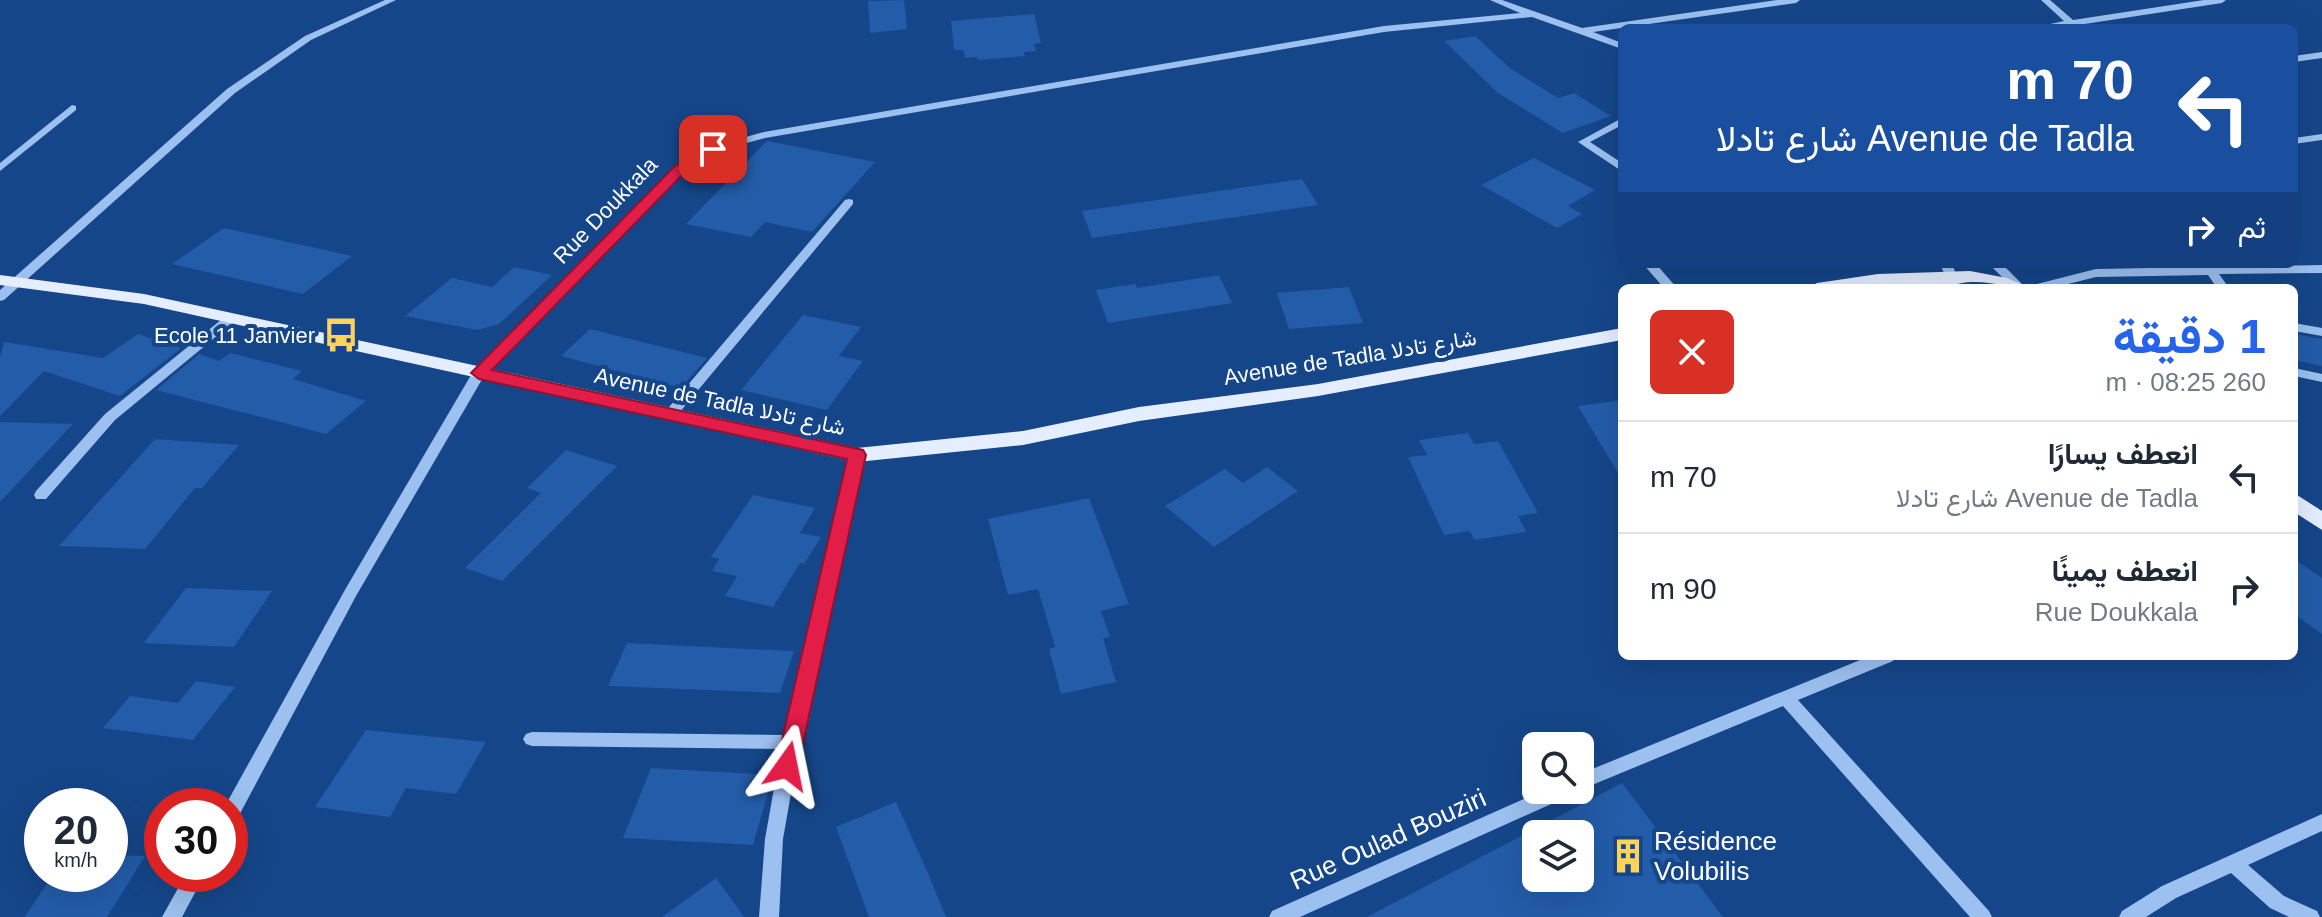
<!DOCTYPE html>
<html lang="ar">
<head>
<meta charset="utf-8">
<style>
	body { margin:0; font-family:Arial,Vazirmatn,sans-serif; background:#f2f2f3; color:#1f2937; direction:rtl; height:100vh; display:flex; flex-direction:column; font-size:30px; white-space:nowrap }
	* { box-sizing:border-box; margin:0 }
	p { font-size:26px; color:#747a83 }
	.icon { flex:none; width:44px; height:44px; fill:none; stroke:currentColor; stroke-width:2; stroke-linecap:round; stroke-linejoin:round }
	.map { position:relative; flex:1; overflow:hidden; direction:ltr }
	.panel { position:absolute; left:1618px; top:284px; width:680px; height:376px; display:flex; flex-direction:column; background:#fff; border-radius:12px; box-shadow:0 8px 32px #0002; direction:rtl }
	.panel>* { flex:none }
	.top-card { position:absolute; left:1618px; top:24px; width:680px; height:244px; border-radius:12px; box-shadow:0 8px 32px #0002; direction:rtl; background:#1a4fa0; color:#fff; overflow:hidden }
	.tools { position:absolute; left:1522px; top:732px; display:grid; gap:16px }
	.tools a { display:grid; place-items:center; width:72px; height:72px; border-radius:12px; background:#fff; box-shadow:0 8px 32px #0002; font-size:40px }
	.speed { position:absolute; left:24px; top:788px; display:flex; gap:16px; font-size:40px; font-weight:700; text-align:center }
	.speed>* { display:grid; place-content:center; width:104px; height:104px; border-radius:50%; background:#fff; box-shadow:0 8px 32px #0002; line-height:1 }
	.speed small { font-size:20px; font-weight:400 }
	.speed .limit { border:12px solid #d22; background:#fff; color:#111 }
	.pin { position:absolute; display:grid; place-items:center; width:68px; height:68px; color:#fff; margin:-34px; border-radius:16px; box-shadow:0 4px 12px #0006 }
	.me { position:absolute; width:88px; margin:-44px; rotate:12deg; stroke-linejoin:round; filter:drop-shadow(0 0 6px #0008) }
	.turn { display:flex; align-items:center; gap:28px; height:168px; padding:0 32px; font-size:36px }
	.turn .icon { width:104px; height:104px; stroke-width:2.5 }
	.turn b { display:block; font-size:56px; line-height:68px }
	.then { display:flex; align-items:center; height:76px; padding:0 32px; background:#0003; gap:16px; font-size:30px }
	.round { display:grid; place-items:center; flex:none; width:84px; height:84px; border-radius:12px; background:#f2f2f3 }
	.head { display:flex; align-items:center; justify-content:space-between; height:136px; padding:0 32px }
	h1 { font-size:48px; font-weight:700; line-height:60px; color:#2563eb }
	ul { padding:0; list-style:none }
	li { display:flex; align-items:center; gap:24px; height:112px; padding:0 32px; border-top:2px solid #e0e1e3 }
	li div { flex:1 }
	li b { display:block; font-size:30px }
	li em { font-style:normal }
	.map>svg:first-child { display:block }
	.building { fill:#235ca8; fill-rule:evenodd }
	.lines { fill:none; stroke-linecap:round; stroke-linejoin:round }
	.minor { fill:#9cc0ef; fill-rule:evenodd }
	.major { fill:#e4eeff; fill-rule:evenodd }
	.route { fill:#e11d48; stroke:#92132f; stroke-width:2 }
	.labels { text-anchor:middle; stroke-width:8; stroke-linejoin:round; paint-order:stroke }
	.street-label { font-size:22px; fill:#fff; stroke:#154689 }
	.poi-label { font-size:22px; fill:#fff; stroke:#154689; text-anchor:end }
	.near-street-label { font-size:26px; fill:#fff; stroke:#154689 }
	.near-poi-label { font-size:26px; fill:#fff; stroke:#154689; text-anchor:start }
</style>
</head>
<body>
<div class="map">
<svg width="2322" height="917" viewBox="0 0 2322 917">
	<rect width="100%" height="100%" fill="#154689"/>
	<!-- building -->
	<path class="building" d="M904 0 907 29 870 33 868 1Z
		M1034 14 1041 43 1034 44 1036 51 1024 52 1025 56 978 60 977 57 965 58 963 50H954L951 21Z
		M1475 36 1511 69 1558 98 1574 93 1611 116 1563 133 1498 93 1444 41Z
		M767 141 875 162 812 232 765 222 751 237 686 224Z
		M1534 158 1595 190 1568 206 1582 214 1557 228 1481 185Z
		M1302 179 1318 205 1092 238 1082 211Z
		M224 228 352 256 303 294 172 264Z
		M514 267 552 275 499 324 477 330 405 316 452 278 492 287Z
		M1219 275 1232 303 1108 323 1096 290 1135 284 1137 288Z
		M1349 287 1363 323 1289 329 1277 293Z
		M803 315 861 327 839 356 863 361 827 410 741 390Z
		M590 329 707 358 681 388 561 356Z
		M138 334 181 348 120 396 44 371 0 416V357L4 342 103 358Z
		M2294 334 2322 339V366L2294 360Z
		M230 353 302 371 293 379 366 401 326 434 156 390 199 354 219 361Z
		M1622 400V480L1578 406Z
		M0 422 73 424 0 502Z
		M1468 433 1474 444 1498 441 1538 513 1518 516 1526 532 1474 540 1470 531 1444 535 1408 457 1427 455 1419 440Z
		M155 439 239 445 202 488H195L145 549 59 546Z
		M566 450 617 466 502 581 465 568 541 493 527 488Z
		M1267 467 1298 491 1214 547 1165 506 1225 469 1243 483Z
		M753 495 815 508 800 533 821 537 804 564 800 563 773 607 725 596 737 576 712 571 719 559 711 557Z
		M1089 498 1129 604 1101 611 1110 637 1103 638 1116 682 1061 694 1049 649 1055 647 1038 589 1008 595 988 519Z
		M2294 559 2322 578V634L2294 614Z
		M186 588 272 591 234 647 144 643Z
		M627 643 728 648 794 651 780 693 608 686Z
		M196 681 235 687 193 740 103 728 130 696 178 703Z
		M366 730 486 742 456 794 406 788 390 817 315 807Z
		M651 768 773 775 753 845 623 838Z
		M1622 783 1723 917H1367ZM1536 834H1580V878H1536Z
		M896 802 927 871 946 917H869L836 827Z
		M110 855 145 856 107 917H25L53 874H110Z
		M716 878 744 917H662Z"/>
	<g class="lines">
		<!-- minor -->
		<path class="minor" d="M385 0H396L311 40 235 93 4 300 0 301V290L227 89 305 36Z
			M1490 0H1502L1582 28 1777 0H1800L1796 3 1593 32 1622 43V49L1532 17 1384 32 765 138 717 151 683 172 484 376 356 596 236 821 230 823V806H225L346 588 474 370 675 168 709 147 764 132 1384 26 1520 13Z
			M2041 0H2050L2073 20 2204 0H2226L2222 3 2078 25 2074 28 2069 26 2032 28 2064 21Z
			M2322 52V58L2294 62V56Z
			M72 105 76 106V110L0 171V163Z
			M1622 118V125L1590 142 1622 163V170H1620L1578 142Z
			M2322 134V140L2294 144V138Z
			M849 199 853 200V204L674 419H664L662 416 664 413 845 200Z
			M1643 264H1656L1677 288H1664Z
			M1940 264H1952L1958 279 1956 282H1948Z
			M1989 264H2002L2026 288H2013Z
			M2322 265V273L2219 274 2229 288H2217L2208 275 2096 277 2052 288H2031L2033 285 2096 269Z
			M231 314 237 318 235 321 115 420 46 499H36L34 495 36 491 105 414 227 315Z
			M2294 323 2322 328V336L2294 331Z
			M2294 368 2322 374V382L2294 376Z
			M857 450 864 455 800 742 783 839 779 917H759L765 839 781 749 532 746 526 744 523 739 526 734 532 732 784 735 850 455Z
			M1870 656H1895L1893 661 1798 700 1989 911 1992 917H1970L1783 706 1580 790V774Z
			M1544 790H1572L1569 796 1300 917H1269L1272 911Z
			M2322 814V831L2248 865 2284 896 2317 911 2320 917H2289L2270 908 2231 873 2176 898 2146 917H2119L2122 911 2162 886Z
			M186 874H205L182 917H162Z"/>
		<!-- major -->
		<path class="major" d="M1970 271 2007 278 2030 288C2009 288 1991 281 1972 282 1958 282 1948 288 1934 288L1935 284 1808 288 1817 283 1878 274Z
			M0 275 144 294 857 448 1023 431 1139 407 1318 384 1622 328V340L1318 396 1139 421 1023 445 857 462 144 304 0 285Z
			M2294 493 2322 511V530L2294 512Z"/>
	</g>
	<!-- route -->
	<path class="route" d="M709 146 720 149 684 173 492 370 863 450 866 455 798 766 795 773 787 776 779 773 776 766 847 459 479 379 471 373 674 167Z"/>
	<!-- icons -->
	<defs>
		<g id="bus-bare" transform="scale(2.76)"><path d="M-5-6H5V4H4V6H2V4H-2V6H-4V4H-5ZM-3.5-4V0h7V-4ZM-3.5 1.2v1.5H-2V1.2ZM2 1.2v1.5H3.5V1.2Z" fill="#ffd25a" stroke="#154689" stroke-width="2.5" paint-order="stroke"/></g>
		<g id="building-bare" transform="scale(2.76)"><path d="M-4-6H4V6H1V3H-1V6H-4ZM-2.5-4.3h1.7v1.8h-1.7ZM.8-4.3h1.7v1.8H.8ZM-2.5-1h1.7V.8h-1.7ZM.8-1h1.7V.8H.8Z" fill="#ffd25a" stroke="#154689" stroke-width="2.5" paint-order="stroke"/></g>
	</defs>
	<g fill-rule="evenodd">
		<use href="#bus-bare" x="341" y="335"/>
		<use href="#building-bare" x="1628" y="856"/>
	</g>
	<g class="labels">
		<!-- street labels -->
		<g class="street-label">
			<text transform="translate(605 210) rotate(-46)" y="8">Rue Doukkala</text>
			<text transform="translate(1350 357) rotate(-9)" y="8">Avenue de Tadla شارع تادلا</text>
			<text transform="translate(720 401) rotate(12)" y="8">Avenue de Tadla شارع تادلا</text>
		</g>
		<!-- poi labels -->
		<g class="poi-label">
			<text x="315" y="343">Ecole 11 Janvier</text>
		</g>
		<!-- near-street labels -->
		<g class="near-street-label">
			<text transform="translate(1388 839) rotate(-24)" y="9">Rue Oulad Bouziri</text>
		</g>
		<!-- near-poi labels -->
		<g class="near-poi-label">
			<text x="1654" y="850">Résidence<tspan x="1654" dy="30">Volubilis</tspan></text>
		</g>
	</g>
</svg>
<div class="tools">
<a><svg class="icon" aria-label="search" viewBox="0 0 24 24"><circle cx="10" cy="10" r="6"/><path d="M15 15l6 6"/></svg></a>
<a><svg class="icon" aria-label="layers" viewBox="0 0 24 24"><path d="M12 4l9 5-9 5-9-5zM3 14l9 5 9-5"/></svg></a>
</div>
<div class="speed"><div>20<small>km/h</small></div><div class="limit">30</div></div>
<div class="pin" style="left:713px;top:149px;background:#d93025"><svg class="icon" aria-label="arrive" viewBox="0 0 24 24"><path d="M6 21V4h12l-3 4 3 4H6"/></svg></div>
<svg class="me" style="left:787px;top:766px" viewBox="-20 -20 40 40"><path d="M0-17L14 15 0 8-14 15z" fill="#e11d48" stroke="#fff" stroke-width="4"/></svg>
<div class="top-card">
<div class="turn"><svg class="icon" aria-label="left" viewBox="0 0 24 24"><path d="M17 20v-9H6M10 6l-5 5 5 5"/></svg><div><b>70 m</b>Avenue de Tadla شارع تادلا</div></div>
<div class="then">ثم<svg class="icon" aria-label="right" viewBox="0 0 24 24"><path d="M7 20v-9h11M14 6l5 5-5 5"/></svg></div>
</div>
<section class="panel">
<div class="head"><div><h1>1 دقيقة</h1><p>260 m · 08:25</p></div><a class="round" style="background:#d93025;color:#fff"><svg class="icon" aria-label="close" viewBox="0 0 24 24"><path d="M6 6l12 12M18 6L6 18"/></svg></a></div>
<ul>
<li><svg class="icon" aria-label="left" viewBox="0 0 24 24"><path d="M17 20v-9H6M10 6l-5 5 5 5"/></svg><div><b>انعطف يسارًا</b><p>Avenue de Tadla شارع تادلا</p></div><em>70 m</em></li>
<li><svg class="icon" aria-label="right" viewBox="0 0 24 24"><path d="M7 20v-9h11M14 6l5 5-5 5"/></svg><div><b>انعطف يمينًا</b><p>Rue Doukkala</p></div><em>90 m</em></li>
</ul>
</section>
</div>
</body>
</html>
